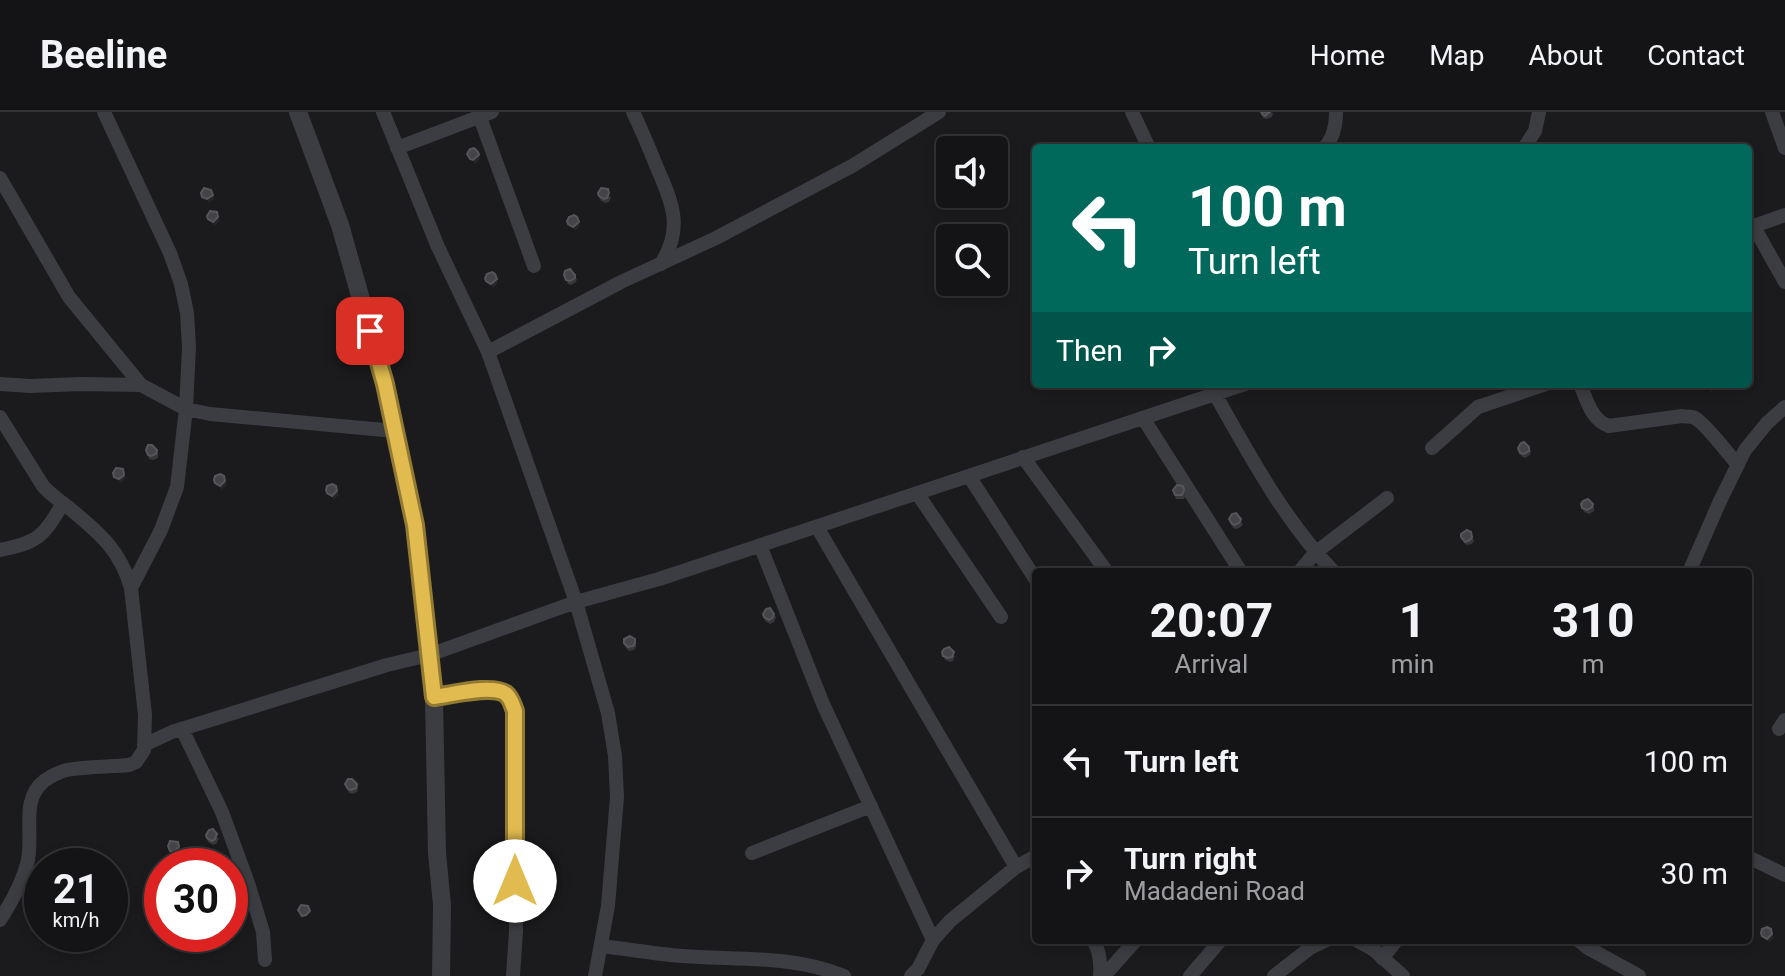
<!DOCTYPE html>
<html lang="en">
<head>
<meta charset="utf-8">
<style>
	body { margin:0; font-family:Roboto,sans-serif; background:#1d1d1f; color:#f1f3f6; height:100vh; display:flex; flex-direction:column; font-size:30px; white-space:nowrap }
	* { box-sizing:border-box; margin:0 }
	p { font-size:26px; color:#9d9ea1 }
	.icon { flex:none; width:44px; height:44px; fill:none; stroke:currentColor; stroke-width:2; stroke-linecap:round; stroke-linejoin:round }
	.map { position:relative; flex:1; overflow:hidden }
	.drawer { position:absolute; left:1032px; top:456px; width:720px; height:376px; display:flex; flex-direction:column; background:#141416; border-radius:8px; box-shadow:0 4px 12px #0003,0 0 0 2px #333335 }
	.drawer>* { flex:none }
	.top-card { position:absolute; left:1032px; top:32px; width:720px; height:244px; border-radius:8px; box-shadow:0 4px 12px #0003,0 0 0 2px #333335; background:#00695c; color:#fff; overflow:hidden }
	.buttons { position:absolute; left:936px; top:24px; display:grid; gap:16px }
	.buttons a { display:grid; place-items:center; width:72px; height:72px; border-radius:8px; background:#141416; box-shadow:0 4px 12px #0003,0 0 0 2px #333335; font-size:40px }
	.speed { position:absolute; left:24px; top:736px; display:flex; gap:16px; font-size:40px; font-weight:700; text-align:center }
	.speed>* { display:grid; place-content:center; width:104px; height:104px; border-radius:50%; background:#141416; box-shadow:0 4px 12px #0003,0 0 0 2px #333335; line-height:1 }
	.speed small { font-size:20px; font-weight:400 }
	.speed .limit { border:12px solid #d22; background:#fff; color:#111 }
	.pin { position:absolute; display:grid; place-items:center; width:68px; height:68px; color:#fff; margin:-34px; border-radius:16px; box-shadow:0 4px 12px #0006 }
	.me { position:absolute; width:88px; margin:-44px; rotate:0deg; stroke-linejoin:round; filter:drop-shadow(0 0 6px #0008) }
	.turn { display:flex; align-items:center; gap:28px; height:168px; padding:0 24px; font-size:36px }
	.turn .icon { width:104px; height:104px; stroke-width:2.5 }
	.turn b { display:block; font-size:56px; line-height:68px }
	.then { display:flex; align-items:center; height:76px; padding:0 24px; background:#0003; gap:16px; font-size:30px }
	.eta { display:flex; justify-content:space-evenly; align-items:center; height:136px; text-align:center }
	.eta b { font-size:48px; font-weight:700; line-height:56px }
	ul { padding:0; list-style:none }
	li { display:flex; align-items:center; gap:24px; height:112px; padding:0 24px; border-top:2px solid #333335 }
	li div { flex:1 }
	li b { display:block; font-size:30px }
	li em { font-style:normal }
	header { display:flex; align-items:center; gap:48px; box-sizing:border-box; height:112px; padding:0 40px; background:#141416; border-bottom:2px solid #333335 }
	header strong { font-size:38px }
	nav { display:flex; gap:44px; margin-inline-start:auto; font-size:28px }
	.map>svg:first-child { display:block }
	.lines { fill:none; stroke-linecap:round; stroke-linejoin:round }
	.minor { stroke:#3c3d42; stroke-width:14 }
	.tertiary { stroke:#3c3d42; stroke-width:18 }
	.wall { fill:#37373b }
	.shaded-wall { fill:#262629 }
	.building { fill:#444448; stroke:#55565a; stroke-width:2 }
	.route-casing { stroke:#927a33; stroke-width:20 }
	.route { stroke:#e1bb4f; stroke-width:14 }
</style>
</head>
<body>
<header>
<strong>Beeline</strong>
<nav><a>Home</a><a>Map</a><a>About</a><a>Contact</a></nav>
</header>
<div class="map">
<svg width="1785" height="864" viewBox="0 0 1785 864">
	<rect width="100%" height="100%" fill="#1b1b1d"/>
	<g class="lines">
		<!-- minor -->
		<path class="minor" d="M104 0 170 141 181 172 187 201 189 235 186 297 177 375 161 418 131 476
			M383 0 438 135 488 240 576 490 608 601 615 644 617 685 608 794 595 864
			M478 0 534 154
			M633 0C642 19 650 38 658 58 673 92 683 117 661 152
			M1132 0 1149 36
			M1772 0 1785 36
			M397 36 492 0
			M1324 36C1334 26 1336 13 1336 0
			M1524 36 1535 19 1539 0
			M0 66 69 185 141 273
			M1754 115 1785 170
			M1748 116 1785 103
			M488 240 621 170 716 126 852 54 939 0
			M0 272 30 274 81 272 141 273 186 297 210 302 395 319
			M1580 272C1587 288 1591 308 1609 314L1682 304C1686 305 1691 304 1695 306 1707 313 1728 342 1738 353
			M1215 282C1250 344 1284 408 1334 460
			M0 305 43 374C51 383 59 388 68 395 98 420 120 437 131 476L145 603 144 638 136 650 129 653C109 655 87 654 67 658 59 660 51 664 44 669 19 689 35 725 27 752 22 771 11 791 0 808
			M1143 306 1241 460
			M1432 336 1478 295 1546 272
			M1023 345 1107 460
			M969 364 1036 468
			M917 381 1001 505
			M817 415 1016 755
			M760 433 823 592 933 828
			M0 438C39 430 43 425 63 391
			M1299 460 1315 441 1387 386
			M1689 460 1720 389 1745 338 1767 311 1785 295
			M434 585C450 583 492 573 506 582 511 586 513 594 515 599L516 819 513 864
			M182 617 222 700 248 771 263 820 265 848
			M1779 617 1785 608
			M144 633 172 620 387 553 429 543 576 490 659 467 1245 272
			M752 741 871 694
			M1748 745 1785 763
			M1093 828C1100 839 1101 852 1100 864
			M1356 828 1374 838 1403 864
			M1578 828 1588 836 1639 864
			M601 834C628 837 655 842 682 844 737 848 792 843 844 864
			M1382 846 1397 828
			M911 864 918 857 933 828 950 809 1016 755 1036 744
			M1104 864 1136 828
			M1190 864 1221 828
			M1274 864 1310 836 1327 828"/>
		<!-- tertiary -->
		<path class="tertiary" d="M298 0 340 113 385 272 415 413 434 585 437 741 442 793 441 864"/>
	</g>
	<!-- wall -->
	<path class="wall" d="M1261 0 1273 1 1272 5 1267 7 1263 6Z
		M598 81 611 85 609 90 605 91 600 88Z
		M564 163 577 167 576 170 571 173 568 172Z
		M1529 335 1531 339 1530 343 1525 346 1521 344 1518 336Z
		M146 338H157L158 342V346L153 348 149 347Z
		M1173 378 1186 382 1184 387H1176Z
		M1581 392H1593L1594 396V399L1589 402 1584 400Z
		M1229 407 1243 411 1242 414 1237 417 1233 416Z
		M1471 420 1474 429 1472 432 1466 433 1461 425Z
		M763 502H774L776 505 774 510 770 512 765 509Z
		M624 531H636V535L634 538 629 539 625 535Z
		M942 540 955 544 953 549 950 550 945 548Z
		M345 672H357L358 676 357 680 353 682 349 681Z
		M206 723 219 726 217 731 213 733 208 730Z
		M492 764H504L505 768 503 773 500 774 495 772Z"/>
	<!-- shaded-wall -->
	<path class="shaded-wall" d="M478 40 480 47 475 52 473 48Z
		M213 83 214 87 209 91 207 87Z
		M218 105 220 109 214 114 213 110Z
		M579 110 580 114 575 119 573 115Z
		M497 167 498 171 493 176 491 172Z
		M1714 272H1716V275L1711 280 1709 276Z
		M124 363 126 366 120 371 119 367Z
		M225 369 227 373 221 378 220 374Z
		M337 379 339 383 333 388 332 384Z
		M179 735 181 739 175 744 174 740Z
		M1772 822 1774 826 1768 831 1767 827Z"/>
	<!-- building -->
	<path class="building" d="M1261 0H1270L1265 4 1262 2Z
		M474 36 478 40 479 43 473 48 470 47 467 42 470 37Z
		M204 76 211 78 213 83 207 87 202 85 201 81Z
		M601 76 608 77 609 81 607 86 604 87 599 84 598 81Z
		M210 99 217 100 218 105 213 110 208 107 207 104Z
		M574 103 577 105 579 110 573 115 568 112 567 109 569 105Z
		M570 157 575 163V166L570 169 566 168 564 163 565 159Z
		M492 160 495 162 497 167 491 172 486 169 485 166 487 162Z
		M1704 272H1714L1709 276Z
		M1524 330 1529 335V339L1524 342 1520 341 1518 336 1521 331Z
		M148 333H152L157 338 156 342 151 344 148 343 146 338Z
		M116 356 123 357 124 363 119 367 114 365 113 361Z
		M220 362 224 364 225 369 220 374 215 371 214 368 215 364Z
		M332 372 336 374 337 379 332 384 327 381 326 378 327 374Z
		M1177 373 1183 374 1184 378 1182 383H1175L1173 378Z
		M1588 387 1593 392 1592 395 1587 398 1582 396 1581 392 1583 389Z
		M1236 401 1241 407 1240 410 1235 413 1232 412 1229 407 1232 402Z
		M1467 418 1471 420 1472 425 1470 428 1465 430 1461 425V422Z
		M1170 456 1178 457V460H1168Z
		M770 496 774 502 772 506 769 508 764 505 763 502 766 497Z
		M630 524 635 527V531L633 534 628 535 624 531V527Z
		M949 535 954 540 952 545 948 546 943 544 942 540 944 537Z
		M348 667H352L357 672 356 676 351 678 348 677 345 672Z
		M213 717 217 722 215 727 212 729 207 726 206 723 209 718Z
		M170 729 178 730 179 735 174 740 170 739 168 734Z
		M499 758 504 764 502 769 498 770 493 768 492 764 494 760Z
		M301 793 308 794 310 799 306 803 302 804 298 798Z
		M1767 815 1771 817 1772 822 1767 827 1762 824 1761 821 1762 817Z"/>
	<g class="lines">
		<!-- route casing -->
		<g class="route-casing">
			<path id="route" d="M370 219 385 272 415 413 434 585C451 583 492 572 506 582 511 586 513 594 515 599V769"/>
		</g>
		<!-- route -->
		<use href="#route" class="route"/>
	</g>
</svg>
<div class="buttons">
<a><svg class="icon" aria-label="sound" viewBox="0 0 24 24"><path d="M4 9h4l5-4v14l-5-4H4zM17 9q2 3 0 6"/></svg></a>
<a><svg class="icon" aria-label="search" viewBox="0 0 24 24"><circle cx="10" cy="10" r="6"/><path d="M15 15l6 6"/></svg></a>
</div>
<div class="speed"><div>21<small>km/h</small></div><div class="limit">30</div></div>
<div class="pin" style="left:370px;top:219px;background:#d93025"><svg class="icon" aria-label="arrive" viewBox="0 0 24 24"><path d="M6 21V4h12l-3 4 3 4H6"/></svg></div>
<svg class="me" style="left:515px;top:769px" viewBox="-20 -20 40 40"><circle r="19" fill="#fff"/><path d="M0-13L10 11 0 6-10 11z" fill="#e1bb4f"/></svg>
<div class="top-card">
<div class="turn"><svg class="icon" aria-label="left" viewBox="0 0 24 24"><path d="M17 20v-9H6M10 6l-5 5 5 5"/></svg><div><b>100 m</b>Turn left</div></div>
<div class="then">Then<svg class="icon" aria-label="right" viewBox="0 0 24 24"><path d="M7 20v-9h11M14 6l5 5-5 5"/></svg></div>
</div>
<section class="drawer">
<div class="eta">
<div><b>20:07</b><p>Arrival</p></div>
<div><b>1</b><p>min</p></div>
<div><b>310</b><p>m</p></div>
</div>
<ul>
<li><svg class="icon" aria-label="left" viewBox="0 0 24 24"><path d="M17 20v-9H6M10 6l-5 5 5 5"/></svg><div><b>Turn left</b></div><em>100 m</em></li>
<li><svg class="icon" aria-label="right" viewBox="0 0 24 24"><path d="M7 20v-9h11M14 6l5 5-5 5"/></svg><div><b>Turn right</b><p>Madadeni Road</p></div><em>30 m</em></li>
</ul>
</section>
</div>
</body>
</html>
